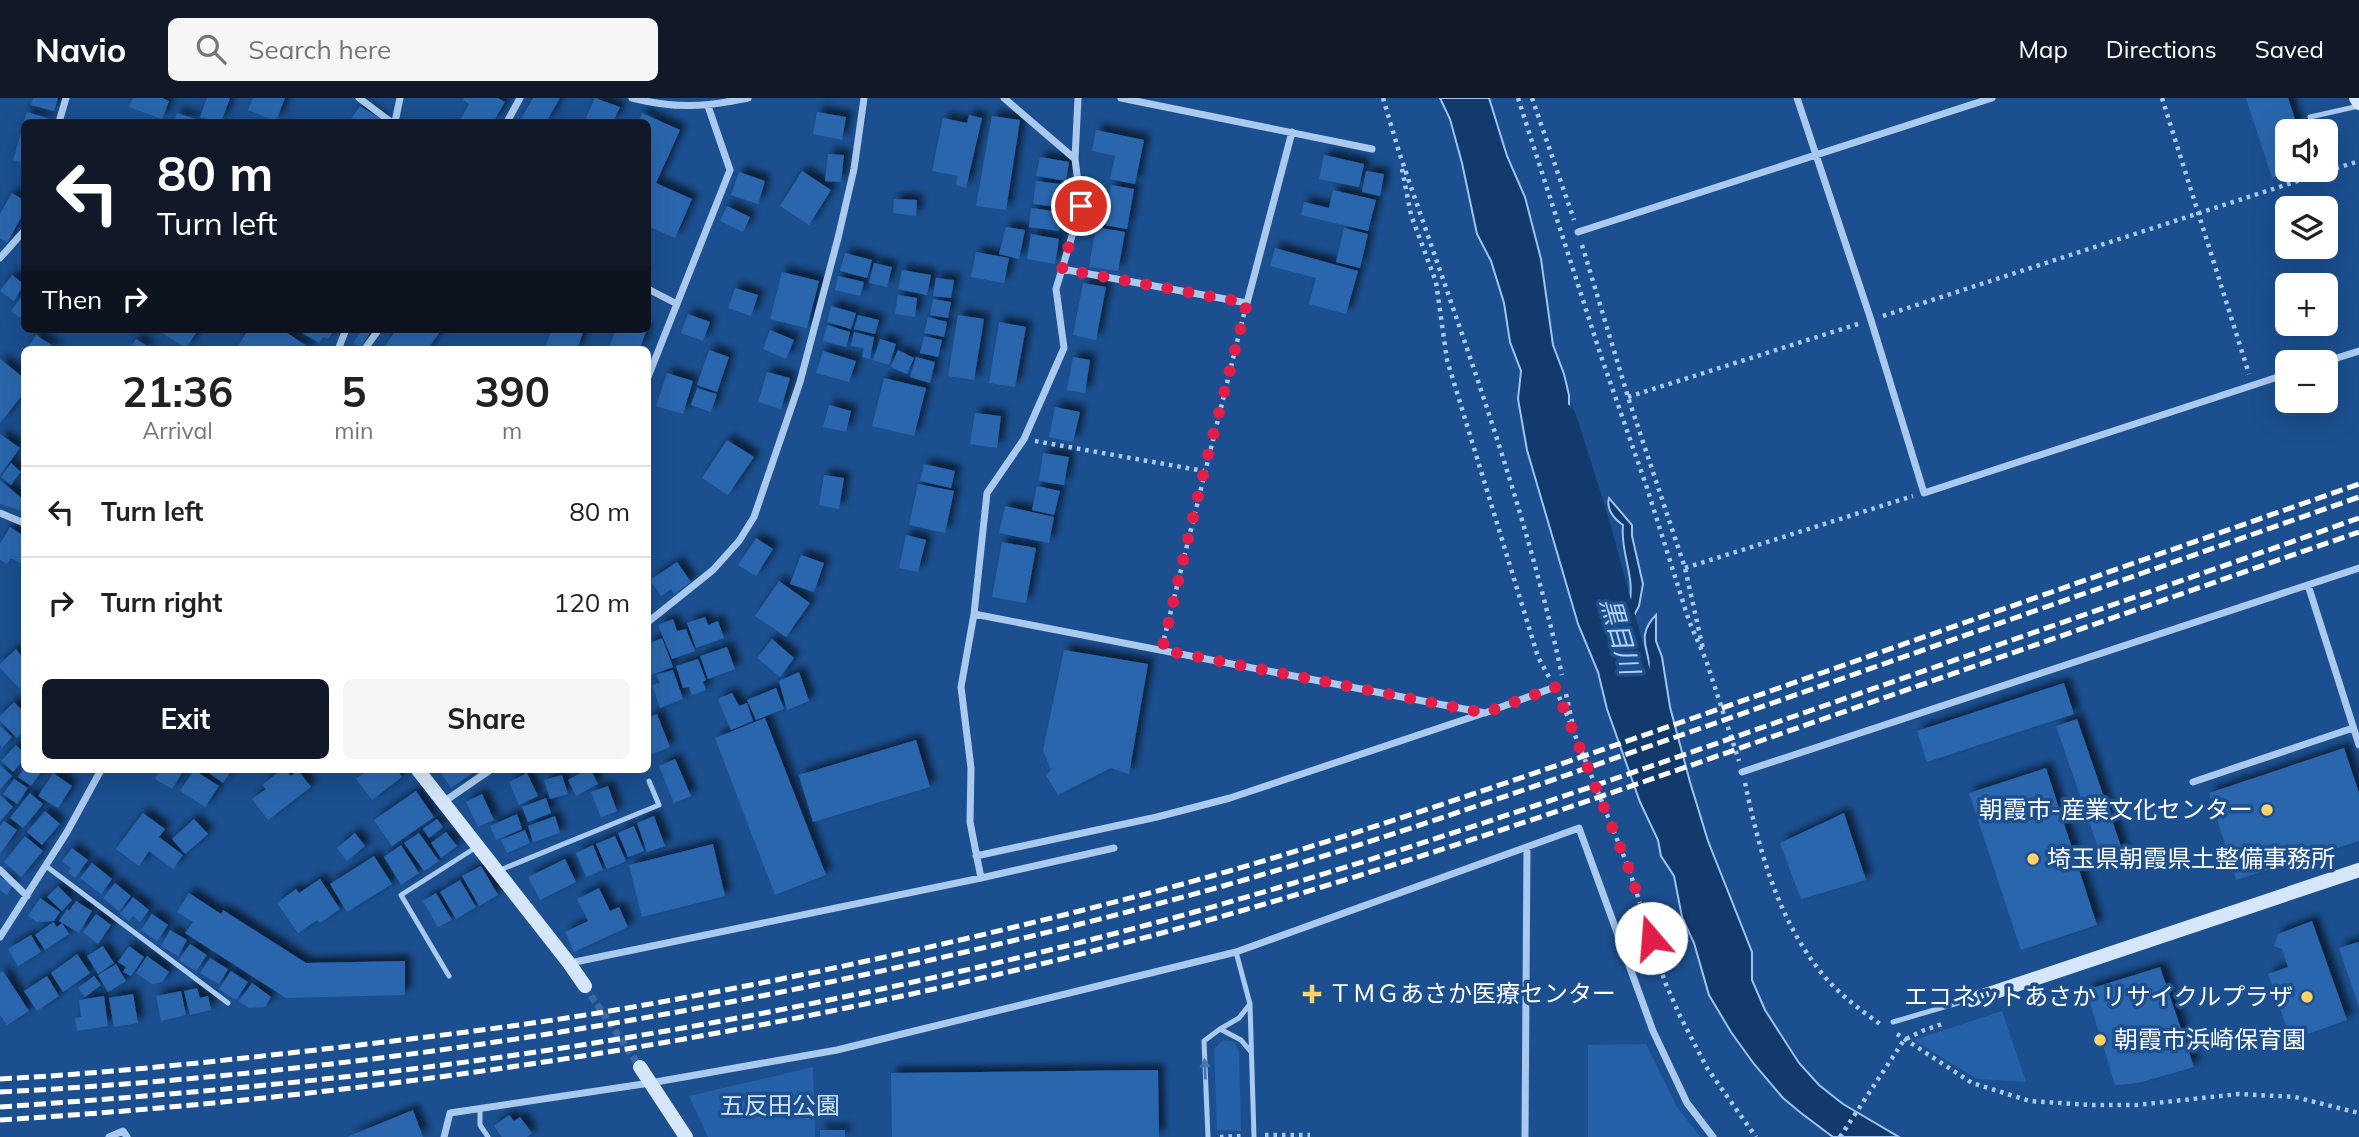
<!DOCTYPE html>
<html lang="en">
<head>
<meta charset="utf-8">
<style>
	body { margin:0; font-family:Mulish,"Noto Sans JP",sans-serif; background:#f6f6f6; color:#202124; height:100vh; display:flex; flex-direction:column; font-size:26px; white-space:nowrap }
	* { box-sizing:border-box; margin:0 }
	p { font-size:23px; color:#757577 }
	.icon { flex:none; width:38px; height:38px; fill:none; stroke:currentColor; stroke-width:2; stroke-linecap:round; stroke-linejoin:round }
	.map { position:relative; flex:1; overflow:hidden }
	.panel { position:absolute; left:21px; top:248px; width:630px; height:427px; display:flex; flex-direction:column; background:#fff; border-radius:10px; box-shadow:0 7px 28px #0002 }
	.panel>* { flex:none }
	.hud { position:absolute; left:21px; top:21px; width:630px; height:214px; border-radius:10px; box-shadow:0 7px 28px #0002; background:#111827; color:#fff; overflow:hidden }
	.fabs { position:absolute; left:2275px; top:21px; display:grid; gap:14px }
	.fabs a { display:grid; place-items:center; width:63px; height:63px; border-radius:10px; background:#fff; box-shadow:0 7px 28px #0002; font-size:35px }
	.pin { position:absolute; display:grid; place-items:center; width:60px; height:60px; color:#fff; margin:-30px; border:4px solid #fff; border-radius:50%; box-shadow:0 2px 7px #0007 }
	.me { position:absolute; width:77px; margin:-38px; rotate:342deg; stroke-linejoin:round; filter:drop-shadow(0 0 5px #0008) }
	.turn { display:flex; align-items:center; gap:24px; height:147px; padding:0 21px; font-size:32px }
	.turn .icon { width:91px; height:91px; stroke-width:2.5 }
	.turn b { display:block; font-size:49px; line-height:60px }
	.then { display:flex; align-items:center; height:66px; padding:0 21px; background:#0003; gap:14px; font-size:26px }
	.eta { display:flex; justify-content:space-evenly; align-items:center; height:119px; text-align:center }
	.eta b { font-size:42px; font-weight:700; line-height:49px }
	.button { display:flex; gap:14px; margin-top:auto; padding:14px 21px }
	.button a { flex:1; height:80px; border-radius:10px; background:#111827; color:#fff; font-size:28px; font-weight:700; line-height:80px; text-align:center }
	.button a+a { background:#f6f6f6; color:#202124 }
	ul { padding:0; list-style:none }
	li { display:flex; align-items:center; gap:21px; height:91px; padding:0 21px; border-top:2px solid #e0e0e0 }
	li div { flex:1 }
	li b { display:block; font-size:26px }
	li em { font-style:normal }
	header { display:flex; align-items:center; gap:42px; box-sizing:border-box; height:98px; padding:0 35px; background:#111827; color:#fff }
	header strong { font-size:33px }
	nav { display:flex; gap:38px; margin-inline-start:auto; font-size:24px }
	.search { width:490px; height:63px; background:#f6f6f6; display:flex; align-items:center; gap:18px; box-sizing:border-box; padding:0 24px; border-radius:10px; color:#757577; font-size:26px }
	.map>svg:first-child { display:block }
	.green { fill:#2461a8 }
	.water { fill:#123a6d; stroke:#9cc4f0; stroke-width:2 }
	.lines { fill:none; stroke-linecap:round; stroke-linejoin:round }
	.river { stroke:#123a6d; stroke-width:40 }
	.building { fill:#2a66ad; filter:url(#shadow) }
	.street-tunnel { stroke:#3d69a0; stroke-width:7; stroke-dasharray:7 3.5; stroke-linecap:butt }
	.path { stroke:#a9c9ee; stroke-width:4.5; stroke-dasharray:3.5 5; stroke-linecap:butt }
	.lane { stroke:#a9c9ee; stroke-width:5 }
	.street { stroke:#a9c9ee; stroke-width:7 }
	.secondary { stroke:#d6e6fa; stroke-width:14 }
	.rail { stroke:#fff; stroke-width:5; stroke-dasharray:12 5; stroke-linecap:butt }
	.oneway { fill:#4674ac }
	.route { stroke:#e11d48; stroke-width:12; stroke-dasharray:0 21.6 }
	.poi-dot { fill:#ffd166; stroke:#1b4f8f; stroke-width:2.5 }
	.labels { text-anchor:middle; stroke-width:7; stroke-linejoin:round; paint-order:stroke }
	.poi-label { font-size:24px; fill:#fff; stroke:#1b4f8f; text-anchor:start }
	.park-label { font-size:24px; fill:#cfe3fa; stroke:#1b4f8f }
	.water-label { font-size:26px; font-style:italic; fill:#b5d3f5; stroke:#1b4f8f }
</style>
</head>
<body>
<header>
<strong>Navio</strong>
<div class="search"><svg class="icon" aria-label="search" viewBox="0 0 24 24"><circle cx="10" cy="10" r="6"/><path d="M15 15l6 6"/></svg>Search here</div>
<nav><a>Map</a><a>Directions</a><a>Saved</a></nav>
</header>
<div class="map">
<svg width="2359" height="1039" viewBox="0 0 2359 1039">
	<defs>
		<filter id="shadow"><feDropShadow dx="6" dy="-6" stdDeviation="3.5" flood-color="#0009"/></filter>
	</defs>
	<rect width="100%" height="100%" fill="#1b4f8f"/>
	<!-- green -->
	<path class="green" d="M2002 913 2026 984 1977 981 1914 942Z
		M1223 942 1234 944 1239 953 1241 1033 1217 1032 1214 951Z
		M1646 946 1677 1009 1700 1039H1588V947Z
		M813 969 815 1039H708L689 998Z"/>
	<!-- water -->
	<path class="water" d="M1440 0H1489L1507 58 1525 99 1541 161 1553 247 1564 276 1569 297V327L1582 364 1581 370 1570 377 1564 385 1567 398 1576 413 1587 462 1613 527 1617 528 1618 503 1620 500 1630 502C1634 475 1620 453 1623 427 1614 421 1606 411 1609 400L1632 427V438L1643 486 1639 508 1630 525V540L1636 552V571L1646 580C1657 557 1631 542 1656 517V543L1662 559 1670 609 1690 684 1708 743 1752 854V882L1765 912 1799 965 1819 987 1843 1006 1899 1039H1833L1801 1015 1783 1000 1754 966 1731 934 1709 897 1694 845 1682 819 1674 778 1661 758 1658 742 1640 704 1607 611 1598 574 1578 526 1527 352 1518 301 1521 273 1510 244 1504 205 1491 163 1477 136 1462 65 1450 21Z"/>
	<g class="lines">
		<!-- river -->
		<path class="river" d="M1557 323 1589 424 1632 582"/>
	</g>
	<!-- building -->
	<path class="building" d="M33 0H58L54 13 31 7Z
		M133 0H162L169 3 162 21 129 9Z
		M207 0H230L221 24 200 19Z
		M253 0H285L276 23 248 12Z
		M464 0H498L505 4 493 24H459L469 6 463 2Z
		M533 0H560L546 24H519Z
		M595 0 620 9 613 24H584Z
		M2246 0H2288L2299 33H2287V72H2296L2272 80Z
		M360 8 386 24H349Z
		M27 14 50 21 49 24H24Z
		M817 14 846 19 842 42 813 36Z
		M177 15 205 24H174Z
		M642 15 680 32 656 85 692 101 675 140 648 128V24H638Z
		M969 17 982 20 966 90 956 87 958 78 932 73 943 20 967 25Z
		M992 18 1020 22 1006 112 976 108Z
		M24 25V65L13 62Z
		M1096 32 1144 42 1135 86 1110 81 1115 58 1092 53Z
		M828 56 844 57 841 84 825 83Z
		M1324 57 1364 66 1359 89 1319 81Z
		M1040 59 1069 64 1066 83 1036 78Z
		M802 73 831 92 809 127 780 108Z
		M1366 73 1384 76 1380 98 1362 94Z
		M739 74 765 83 758 106 731 97Z
		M1036 83 1061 86 1059 109 1033 106Z
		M1111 87 1134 91 1127 131 1104 127Z
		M1333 92 1376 102 1368 133 1301 117 1304 104 1329 110Z
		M12 95 24 102V114L7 145 0 140V116Z
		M894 101 917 102 916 118 893 115Z
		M727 108 750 119 743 134 720 123Z
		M1031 110 1062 114 1059 133 1029 129Z
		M1006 129 1025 132 1019 161 999 156Z
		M1096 129 1125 134 1118 173 1089 169Z
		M1344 130 1368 136 1360 170 1336 164Z
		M1031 136 1059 141 1055 166 1027 161Z
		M1275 150 1358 173 1346 216 1309 206 1316 180 1270 168Z
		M976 154 1009 160 1004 185 971 179Z
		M845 155 872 162 867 180 840 173Z
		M874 165 892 169 887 189 869 185Z
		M902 172 931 177 927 197 898 191Z
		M782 174 819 183 807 230 770 221Z
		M12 177 24 186 14 203 0 193Z
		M838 178 864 184 860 198 835 192Z
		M936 180 954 182 951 200 933 198Z
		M1083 185 1106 189 1096 242 1073 237Z
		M735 190 758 197 751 218 728 210Z
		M24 195V218L22 221 11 213Z
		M898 197 917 200 915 219 895 216Z
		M933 201 951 204 948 220 930 217Z
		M831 208 856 215 851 231 827 224Z
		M688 216 710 224 703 243 681 235Z
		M858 217 879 222 875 236 854 231Z
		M958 217 984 221 974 282 948 278Z
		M928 219 947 224 944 239 924 235Z
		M999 224 1026 229 1015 289 989 285Z
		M827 227 850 234 846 249 823 243Z
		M165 231H196L198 232 186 250 162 235Z
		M249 231H281L313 252H245L238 248Z
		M296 231H335L328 241 323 239 319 245Z
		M362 231 371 233 360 250 353 245Z
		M397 231H442L427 252H382Z
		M552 231H584L577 252H544Z
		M616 231H647L639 252H608Z
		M770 232 794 242 786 261 763 251Z
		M854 234 874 239 870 261 862 259 864 250 851 248Z
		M36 237 59 252H26Z
		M924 238 942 242 938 259 920 255Z
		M136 241 153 252H129Z
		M880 241 896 246 889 267 873 262Z
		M709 252 729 259 717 294 697 287Z
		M898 252 914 260 907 276 891 269Z
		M823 253 856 263 849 284 816 275Z
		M916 259 935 264 930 285 910 279Z
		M1073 259 1090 262 1085 295 1067 292Z
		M0 261 24 280V295L0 325Z
		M767 274 790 280 781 311 758 304Z
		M667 275 693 283 683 316 656 308Z
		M884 280 926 290 914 338 872 328Z
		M697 290 717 296 711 314 691 307Z
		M829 307 851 313 846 334 823 329Z
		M1055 309 1080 314 1073 344 1049 339Z
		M975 315 1001 318 997 350 970 346Z
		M0 336 20 350 0 377Z
		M727 342 754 359 728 397 702 380Z
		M1043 355 1069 359 1064 387 1039 383Z
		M11 365 21 374 11 387 1 379Z
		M924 366 955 373 951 390 920 383Z
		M824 377 844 380 839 411 819 407Z
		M0 382 24 402V410L22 413 0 406Z
		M918 386 954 393 945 435 909 427Z
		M1037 388 1060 393 1054 417 1032 412Z
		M1005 408 1054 419 1049 445 999 435Z
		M10 429 24 438V458L20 465 11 460 7 466 0 462V446Z
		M906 437 926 442 918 474 899 470Z
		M756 440 773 451 756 478 738 467Z
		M1002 444 1036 450 1026 505 992 499Z
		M801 457 824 465 814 494 790 486Z
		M677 464 691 484 674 496 671 491 661 498 650 482Z
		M779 483 810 505 786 539 755 518Z
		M705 519 708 527 718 523 724 540 696 550 687 525Z
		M673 521 677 533 686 531 695 553 672 561 658 527Z
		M662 540 673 569 648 578V546Z
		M772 541 794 560 780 579 757 560Z
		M727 549 735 571 708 581 700 558Z
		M16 551 24 561V585L19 590 0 570V566Z
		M1064 552 1148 566 1129 676 1111 670 1058 697 1046 677 1051 672 1043 652Z
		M698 561 706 582 703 584 706 592 692 597 689 589 683 590 676 568Z
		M673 572 683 601 660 610 652 587 660 585 656 577Z
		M799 574 809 603 787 612 779 583Z
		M2064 585 2074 616 1927 664 1917 633Z
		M776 590 784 611 756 622 747 602Z
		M732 595 739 608 747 605 753 623 731 632 718 601Z
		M14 604 24 614V632L17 640 0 623V618Z
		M657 616 670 649 648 658V620Z
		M765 620 826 777 775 797 715 640Z
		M2077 621 2124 757 2103 764 2056 628Z
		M0 628 12 639 2 650 0 647Z
		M916 642 930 689 813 724 799 677Z
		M16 647 24 655V661L13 674 1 663Z
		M2344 650 2359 695V743L2236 782 2209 695Z
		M675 661 691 698 674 705 659 668Z
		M0 667 12 678 0 691Z
		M2046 670 2097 827 2021 852 1969 695Z
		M23 672H43L31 688 18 679Z
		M160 672H184L172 691 155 681Z
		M194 672 219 688 205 709 180 693Z
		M205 672H232L223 685Z
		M281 672H286L291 678 298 672 311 689 268 722 252 701 266 691 262 687Z
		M368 672H397L402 679 372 702 356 681Z
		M439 672H477L451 690Z
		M586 672H591L598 686 576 698 568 682Z
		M53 675 72 688 58 710 38 698Z
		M527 675 538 698 519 707 509 684Z
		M562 677 568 696 550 701 544 682Z
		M14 681 28 690 17 706 3 696Z
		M608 688 617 713 601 720 591 694Z
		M416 693 434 719 392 748 374 722Z
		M30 695 43 706 23 730 10 720Z
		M482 696 494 722 478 729 466 704Z
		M0 697 13 709 0 723Z
		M546 700 551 715 528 724 522 709Z
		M45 713 60 726 42 747 27 734Z
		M143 715 165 731 159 739 183 757 173 771 149 753 139 768 116 751Z
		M1844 715 1866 782 1801 801 1780 745Z
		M517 716 522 731 496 742 490 728Z
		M555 718 560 735 533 744 528 728Z
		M654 718 665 748 647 754 637 725Z
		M194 721 208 736 185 756 172 741Z
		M437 721 443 729 429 740 423 731Z
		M4 723 17 732 0 756V728Z
		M634 728 644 753 628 759 618 735Z
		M525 732 530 745 507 755 501 742Z
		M446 734 457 748 441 760 431 745Z
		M355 735 365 748 347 763 337 750Z
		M419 735 439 763 424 773 404 745Z
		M25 738 43 753 21 779 4 764Z
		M615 738 626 763 607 771 596 746Z
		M713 746 725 798 642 819 629 767Z
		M401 747 419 775 401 787 384 759Z
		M593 747 603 772 586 779 576 755Z
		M72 750 88 762 75 780 68 774 71 770 62 763Z
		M374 758 392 786 347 814 330 786Z
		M565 761 576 784 540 802 528 779Z
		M92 765 112 781 101 796 80 780Z
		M481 768 498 797 479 808 462 778Z
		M0 779 13 787 7 797 0 792Z
		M320 781 340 811 320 825 317 822 298 835 277 805 296 791 299 795Z
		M460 782 476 809 456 821 440 794Z
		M115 785 131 798 119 813 103 800Z
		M58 788 72 802 62 813 47 799Z
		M599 790 610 813 619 809 628 829 574 854 565 834 588 823 577 801Z
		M189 795 221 816 223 812 306 865 405 863V897L286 900 185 835 193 824 177 814Z
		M436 795 452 822 438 829 423 803Z
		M133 799 149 812 140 824 133 818 129 823 120 816Z
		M40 800 60 814 54 823 37 824 28 818Z
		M76 803 92 813 79 835 59 823 67 811 69 813Z
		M96 816 111 827 98 846 83 834Z
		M152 816 168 827 157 843 141 832Z
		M2312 823 2347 922 2291 942 2268 876 2288 869 2282 851 2274 848 2278 836Z
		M53 824 57 829 62 825 69 836 45 852 35 837Z
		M170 832 187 842 178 858 161 848Z
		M31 837 41 854 18 868 8 851Z
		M2358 844 2359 847V909L2339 850Z
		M190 846 207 857 196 873 179 862Z
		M103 848 114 865 98 876 87 858Z
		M129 848 144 859 131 878 123 874 126 869 118 864Z
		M77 856 90 875 63 894 51 875Z
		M147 858 169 874 162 884 152 886 136 875Z
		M210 860 228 871 219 886 200 875Z
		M116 866 126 883 108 894 98 877Z
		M2160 869 2194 969 2138 985 2115 987 2086 892Z
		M3 873 29 913 7 927 0 917V875Z
		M231 873 248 884 236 902 219 891Z
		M47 878 59 898 37 913 24 893Z
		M94 878 101 887 85 899 78 890Z
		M252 885 271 899 265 909 249 910 239 903Z
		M197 890 200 900 208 898 211 912 190 917 184 893Z
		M181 893 186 917 161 923 156 898Z
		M133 896 138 925 114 929 109 900Z
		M104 898 108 928 77 933 75 920 81 919 79 902Z
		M1158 972 1159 1039H892L891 975Z
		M413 1012 423 1039H347Z
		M509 1017 514 1023 520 1019 532 1035 527 1039H502L494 1028Z
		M820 1032H845V1039H820Z"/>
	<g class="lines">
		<!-- street-tunnel -->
		<path class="street-tunnel" d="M585 889 640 969"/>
		<!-- path -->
		<path class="path" d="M1383 0 1399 54C1458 227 1523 398 1562 577
			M1518 0 1600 255 1647 390 1689 523 1706 562 1739 663
			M1532 0 1574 122
			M2162 0 2249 276
			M1402 71 1411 117 1436 184 1447 262 1538 559 1549 579
			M1582 147 1628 299 1685 470 1703 551
			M1883 218 2359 63
			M1628 299 1858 226
			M1035 343 1204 373
			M1685 470 1913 398
			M1164 541 1244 216
			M1566 596 1575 637 1629 771 1665 884 1679 916 1707 970 1756 1039
			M1559 599 1571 626
			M1745 685C1759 751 1777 819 1820 873 1836 894 1859 911 1880 926
			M1897 936 1972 985 2030 1003 2090 1007H2137L2239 996 2295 999 2359 1015
			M1265 1037H1310
			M1220 1039 1242 1038
			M1840 1039 1904 942 1922 933 1942 926"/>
		<!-- lane -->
		<path class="lane" d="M2310 19 2359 8
			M46 768 228 905
			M500 772 659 707 649 683
			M1236 854 1250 906 1254 1039
			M449 878 401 797 475 750
			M1893 924 1968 902
			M1220 931 1239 920 1250 906
			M480 1010V1027L488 1039
			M1208 1039 1204 943 1220 931 1241 942 1251 954"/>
		<!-- street -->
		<path class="street" d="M359 0 391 24
			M632 0C676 11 705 9 748 0
			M1004 0 1075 61
			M1121 0 1372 51
			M1797 0 1871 222 1924 395 2287 276
			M59 24 66 0
			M395 24 400 0
			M507 24 520 0
			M1578 134 1992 0
			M0 160 24 133
			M1062 171 1247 205 1292 34
			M648 191 677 206
			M338 252 346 231
			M364 252 379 231
			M2324 264 2359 253
			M648 279 730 72 708 8
			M0 415 24 425
			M2308 487 2359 647
			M974 516 1485 615 1555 589
			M648 524 713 472 739 443 754 419 800 284 838 140 854 71 864 0
			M1742 674 2359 470
			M2193 684 2353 630
			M442 705 490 672
			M976 758 1157 719 1230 700 1484 615
			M0 772 27 798
			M981 780 970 724 971 670 961 589 974 516 987 395 1024 341 1064 250 1056 191 1081 108 1075 61 1078 0
			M0 839 67 734 101 672
			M570 865 981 780 1114 750
			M109 1039 123 1033 127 1039
			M444 1039 450 1015 650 985 837 952 1236 854 1579 730 1653 933 1687 1005 1713 1039
			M1525 1039 1527 749"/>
		<!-- secondary -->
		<path class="secondary" d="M2356 0 2359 5
			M418 672 569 865 585 888
			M1971 902 2359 772
			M640 969 686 1039"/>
		<!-- rail -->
		<path class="rail" d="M0 981C114 975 229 962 342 949 428 939 513 929 598 915 788 883 975 841 1161 792 1343 743 1521 680 1699 618 1919 541 2139 463 2359 386
			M0 994C392 974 783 906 1161 805 1347 756 1529 690 1710 627 1926 551 2143 475 2359 399
			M0 1009C143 999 285 987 428 969 678 937 930 886 1173 820 1382 762 1587 691 1792 619 1981 553 2170 487 2359 420
			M0 1022C396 997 790 936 1173 832 1378 776 1579 707 1780 636 1973 569 2166 501 2359 434"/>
	</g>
	<!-- one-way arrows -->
	<defs><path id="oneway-solid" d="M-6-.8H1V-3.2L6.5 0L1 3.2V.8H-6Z" transform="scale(1.75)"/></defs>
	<use class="oneway" href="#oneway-solid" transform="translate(1205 971) rotate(-92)"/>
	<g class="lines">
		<!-- route -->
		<path class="route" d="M1081 108 1062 171 1247 205 1204 373 1162 552 1485 615 1555 589 1629 771 1651 840"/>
	</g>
	<!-- markers -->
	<g class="poi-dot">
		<circle cx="2267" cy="712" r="7"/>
		<circle cx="2033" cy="761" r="7"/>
		<path d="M1308.5 885.5h7v7h7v7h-7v7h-7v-7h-7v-7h7z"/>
		<circle cx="2307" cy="899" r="7"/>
		<circle cx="2100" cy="942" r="7"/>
	</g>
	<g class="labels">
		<!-- poi labels -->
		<g class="poi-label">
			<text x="2253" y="720" text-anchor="end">朝霞市-産業文化センター</text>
			<text x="2047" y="769">埼玉県朝霞県土整備事務所</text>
			<text x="1328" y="904">ＴＭＧあさか医療センター</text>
			<text x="2293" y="907" text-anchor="end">エコネットあさか リサイクルプラザ</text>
			<text x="2114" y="950">朝霞市浜崎保育園</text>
		</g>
		<!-- park labels -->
		<g class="park-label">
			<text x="780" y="1016">五反田公園</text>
		</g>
		<!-- water labels -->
		<g class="water-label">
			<text transform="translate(1620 538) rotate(74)" y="9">黒目川</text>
		</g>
	</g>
</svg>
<div class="fabs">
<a><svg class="icon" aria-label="sound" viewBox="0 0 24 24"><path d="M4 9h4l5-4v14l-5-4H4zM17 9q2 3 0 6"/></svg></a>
<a><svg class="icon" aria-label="layers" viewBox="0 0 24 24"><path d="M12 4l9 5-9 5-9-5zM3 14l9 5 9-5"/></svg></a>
<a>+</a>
<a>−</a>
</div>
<div class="pin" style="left:1081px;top:108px;background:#d93025"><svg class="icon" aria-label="arrive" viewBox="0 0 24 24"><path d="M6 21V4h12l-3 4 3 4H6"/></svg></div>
<svg class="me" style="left:1651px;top:840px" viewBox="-20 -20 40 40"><circle r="19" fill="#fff"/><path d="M0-13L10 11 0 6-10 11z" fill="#e11d48"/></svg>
<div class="hud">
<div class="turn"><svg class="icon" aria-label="left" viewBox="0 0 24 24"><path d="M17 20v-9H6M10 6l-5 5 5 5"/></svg><div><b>80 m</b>Turn left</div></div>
<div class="then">Then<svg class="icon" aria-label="right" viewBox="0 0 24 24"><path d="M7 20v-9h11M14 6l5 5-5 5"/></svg></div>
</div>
<section class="panel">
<div class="eta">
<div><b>21:36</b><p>Arrival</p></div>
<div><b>5</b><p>min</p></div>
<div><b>390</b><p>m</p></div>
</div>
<ul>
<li><svg class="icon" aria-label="left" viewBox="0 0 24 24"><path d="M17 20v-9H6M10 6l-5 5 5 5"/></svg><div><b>Turn left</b></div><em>80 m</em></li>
<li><svg class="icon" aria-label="right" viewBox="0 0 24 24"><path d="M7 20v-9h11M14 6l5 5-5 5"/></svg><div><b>Turn right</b></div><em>120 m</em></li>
</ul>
<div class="button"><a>Exit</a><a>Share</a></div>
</section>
</div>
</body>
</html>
